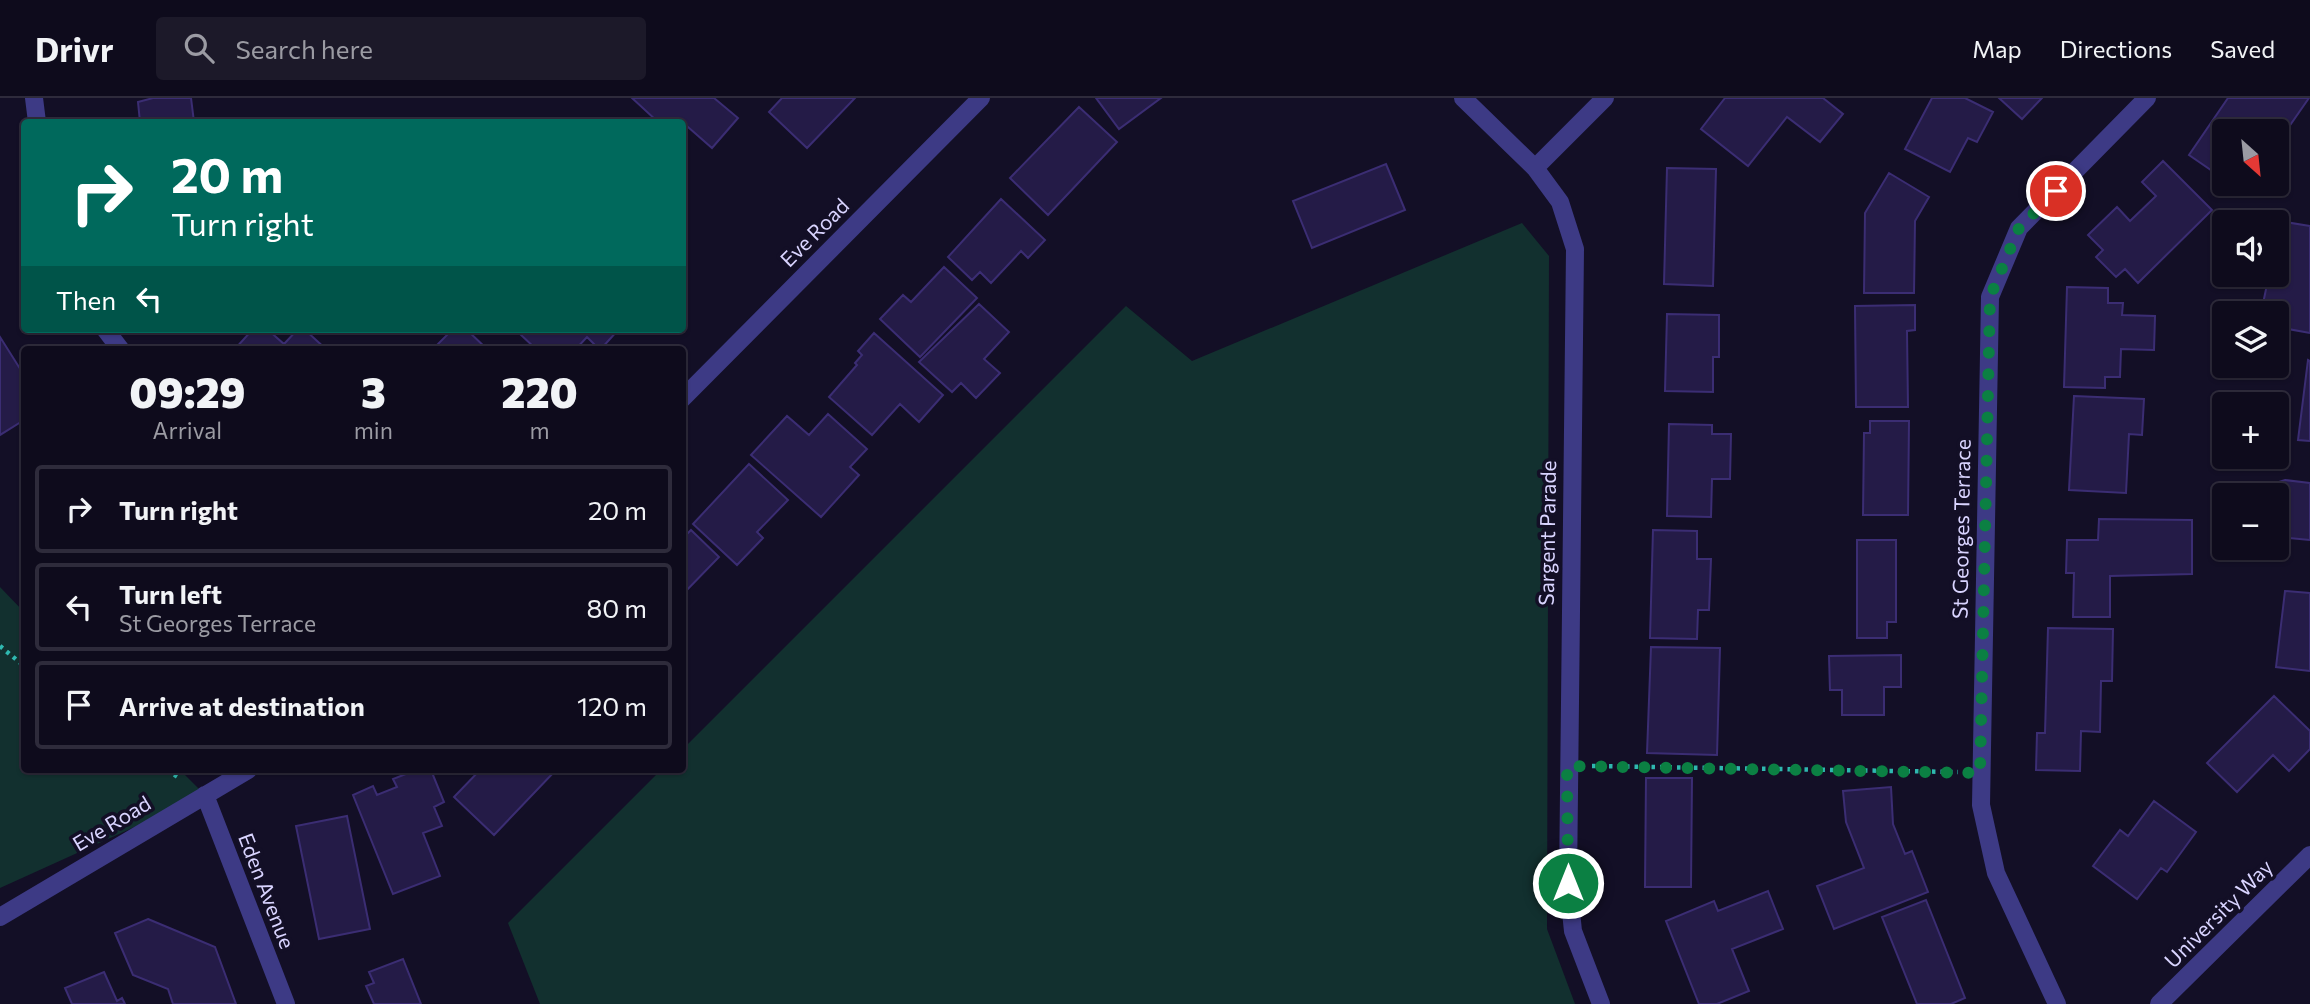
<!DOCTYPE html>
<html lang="en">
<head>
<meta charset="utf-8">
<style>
	body { margin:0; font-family:Commissioner,sans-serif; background:#1c1929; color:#f1f3f6; height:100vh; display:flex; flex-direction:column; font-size:26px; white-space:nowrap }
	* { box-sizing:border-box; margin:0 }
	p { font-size:23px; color:#9b9ba3 }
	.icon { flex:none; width:38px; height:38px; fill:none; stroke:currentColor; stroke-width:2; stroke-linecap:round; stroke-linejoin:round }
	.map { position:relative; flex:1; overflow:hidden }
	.drawer { position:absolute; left:21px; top:248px; width:665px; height:427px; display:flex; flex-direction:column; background:#0e0b1c; border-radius:7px; box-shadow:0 2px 5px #0004,0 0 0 2px #2e2b3b }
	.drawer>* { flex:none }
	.guide { position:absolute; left:21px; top:21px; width:665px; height:214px; border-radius:7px; box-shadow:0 2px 5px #0004,0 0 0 2px #2e2b3b; background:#00695c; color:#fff; overflow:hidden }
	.needle { width:46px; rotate:153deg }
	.tools { position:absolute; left:2212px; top:21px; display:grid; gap:14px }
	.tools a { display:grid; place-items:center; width:77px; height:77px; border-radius:7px; background:#0e0b1c; box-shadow:0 2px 5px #0004,0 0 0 2px #2e2b3b; font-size:35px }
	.pin { position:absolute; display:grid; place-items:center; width:60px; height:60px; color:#fff; margin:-30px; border:4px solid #fff; border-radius:50%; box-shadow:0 2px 7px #0007 }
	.me { position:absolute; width:77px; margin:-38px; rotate:0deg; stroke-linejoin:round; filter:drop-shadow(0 0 5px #0008) }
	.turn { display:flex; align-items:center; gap:24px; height:147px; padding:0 35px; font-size:32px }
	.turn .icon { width:91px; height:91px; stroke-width:2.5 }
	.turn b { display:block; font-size:49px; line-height:60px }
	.then { display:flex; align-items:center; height:66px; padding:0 35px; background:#0003; gap:14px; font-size:26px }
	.eta { display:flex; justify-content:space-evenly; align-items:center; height:119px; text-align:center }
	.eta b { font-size:42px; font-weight:800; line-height:49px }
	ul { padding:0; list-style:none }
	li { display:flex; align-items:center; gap:21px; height:88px; margin:0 14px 10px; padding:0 21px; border:4px solid #2e2b3b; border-radius:7px }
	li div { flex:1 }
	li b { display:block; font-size:26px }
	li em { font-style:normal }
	header { display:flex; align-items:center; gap:42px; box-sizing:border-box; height:98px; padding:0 35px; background:#0e0b1c; border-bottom:2px solid #2e2b3b }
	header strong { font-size:33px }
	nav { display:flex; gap:38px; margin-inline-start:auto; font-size:24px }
	.search { width:490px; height:63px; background:#1c1929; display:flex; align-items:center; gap:18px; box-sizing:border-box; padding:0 24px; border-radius:7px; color:#9b9ba3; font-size:26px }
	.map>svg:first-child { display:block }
	.green { fill:#12302f }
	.building { fill:#241b47; stroke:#3b2d73; stroke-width:2 }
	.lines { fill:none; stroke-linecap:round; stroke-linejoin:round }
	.path { stroke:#2fb8b0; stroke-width:4.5; stroke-dasharray:3.5 5; stroke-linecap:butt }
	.minor { stroke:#3d3a85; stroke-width:18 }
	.route { stroke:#0b8043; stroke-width:12; stroke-dasharray:0 21.6 }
	.labels { text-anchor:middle; stroke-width:7; stroke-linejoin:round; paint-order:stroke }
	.street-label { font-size:21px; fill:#d9d4ff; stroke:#130f26 }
</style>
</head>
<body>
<header>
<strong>Drivr</strong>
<div class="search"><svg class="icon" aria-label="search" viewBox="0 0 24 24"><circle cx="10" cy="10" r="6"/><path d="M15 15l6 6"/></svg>Search here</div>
<nav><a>Map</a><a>Directions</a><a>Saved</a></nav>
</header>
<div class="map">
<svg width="2310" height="906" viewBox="0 0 2310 906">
	<rect width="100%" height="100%" fill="#130f26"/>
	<!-- green -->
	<path class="green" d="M1522 125 1549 158 1547 831 1575 906H540L508 825 661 672H682L683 651 1126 208 1192 263Z
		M0 489 24 514V672H180L205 697 0 790Z"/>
	<!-- building -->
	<path class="building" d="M153 0H191L194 24H140L138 4Z
		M632 0H714L738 20 712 50 680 22 658 24Z
		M782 0H855L807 50 769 14Z
		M1096 0H1161L1119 31Z
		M1725 0H1823L1843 16 1820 44 1787 19 1748 68 1701 31Z
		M1932 0H1965L1993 14 1977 44 1968 40 1950 74 1905 51Z
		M1999 0H2042L2022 21Z
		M2228 0H2309L2277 46V33H2224V81L2189 57Z
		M1079 9 1117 44 1048 117 1010 80Z
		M2163 63 2212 112 2138 185 2125 171 2116 179 2096 159 2103 152 2088 137 2117 109 2130 123 2156 98 2142 84Z
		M1386 66 1405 112 1312 150 1293 103Z
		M1667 70 1716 71 1713 188 1664 186Z
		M1889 75 1929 99 1915 123 1914 195H1864L1865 115Z
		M2231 86H2248L2242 94Z
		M1001 101 1045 142 1028 160 1021 153 991 185 980 174 972 182 948 159Z
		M2279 123 2310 128V235L2277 229V215H2261L2269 177H2277Z
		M944 169 977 200 920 259 880 221 903 197 911 204Z
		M2067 189 2108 190V205H2123L2122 217 2155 218 2154 252 2121 251 2120 279H2105V290L2064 289Z
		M979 206 1009 234 984 261 1000 275 976 300 961 285 952 294 919 264Z
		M1915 207V232L1907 233 1908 309H1856L1855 208Z
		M1667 216 1719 217V259H1713V294L1665 293Z
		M253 231H267L284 246 298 231H304L327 252H234Z
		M453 231H466L488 252H432Z
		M525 231H619L600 252 587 239 575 252H537L520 236Z
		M874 235 943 297 919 324 900 306 872 337 829 299 857 267 855 265 862 257 858 253Z
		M0 239 24 277V322L0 337Z
		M2308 262 2310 263V343L2298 342Z
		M2074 298 2144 301 2142 337 2129 336 2126 395 2069 392Z
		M828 316 867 351 850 369 859 377 821 419 751 357 787 318 809 337Z
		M1870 323H1909L1908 417H1863L1864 335H1870Z
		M1669 326 1712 327V336H1731L1730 381H1712L1711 419 1667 418Z
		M749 366 788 402 757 434 763 440 737 467 693 426Z
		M2285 382 2310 385V442L2289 440 2277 444V397H2238Z
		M2099 421 2192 422V476L2110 478V519H2073L2074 475H2066L2067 442H2098Z
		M691 432 719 459 682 497V441Z
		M1653 432 1697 433V461H1711L1709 512H1698L1697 541 1650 540Z
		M1857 442H1896V524H1887V540H1857Z
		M2285 493 2310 495V573L2276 569Z
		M2048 530 2113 531 2112 583H2101L2100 634 2081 633 2080 673 2036 672 2037 635H2045Z
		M1651 549 1720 550 1717 657 1647 655Z
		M1901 557V589H1884V617H1842V592H1830L1829 558Z
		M2274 598 2310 633V651L2289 673 2273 657 2237 694 2207 665Z
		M416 672H431L444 704 434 709 442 728 423 735 440 778 393 796 353 697 373 688 377 697 397 689 393 681Z
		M480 672H556L494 737 454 699Z
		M1646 680H1692L1691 789H1645Z
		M1891 689 1893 726 1905 756 1912 753 1928 794 1834 831 1817 788 1864 770 1846 724 1843 693Z
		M2154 703 2196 734 2167 774 2161 770 2137 801 2093 768 2120 732 2128 738Z
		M347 718 370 831 319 841 296 728Z
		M1768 793 1783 831 1732 851 1749 893 1717 906H1699L1666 823 1714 803 1718 813Z
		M1926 802 1965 900 1951 906H1917L1882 819Z
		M148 821 215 849 236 906H173L168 891 133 877 115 835Z
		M403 861 421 906H374L366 888 374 885 369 874Z
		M104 874 117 903 122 900 125 906H72L65 890Z"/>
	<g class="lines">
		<!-- path -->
		<path class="path" d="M0 548 24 568
			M1592 668 1958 674
			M167 672 181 681"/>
		<!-- minor -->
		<path class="minor" d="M34 0 37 24
			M1463 0 1535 70 1560 104 1575 151 1568 785 1573 833 1601 906
			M1535 70 1605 0
			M105 231 121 252
			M682 301 981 0
			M205 697 286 906
			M0 819 248 672
			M2057 906 1996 775 1981 707 1990 199 2019 130 2147 0
			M2159 906 2310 757"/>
	</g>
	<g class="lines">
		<!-- route -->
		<path class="route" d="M1568 785 1567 668 1980 675 1990 199 2019 130 2056 93"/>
	</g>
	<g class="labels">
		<!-- street labels -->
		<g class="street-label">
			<text transform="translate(815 135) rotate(-45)" y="7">Eve Road</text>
			<text transform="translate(1962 431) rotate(-89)" y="7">St Georges Terrace</text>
			<text transform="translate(1548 435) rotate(-89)" y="7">Sargent Parade</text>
			<text transform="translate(112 726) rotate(-31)" y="7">Eve Road</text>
			<text transform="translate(266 793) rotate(69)" y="7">Eden Avenue</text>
			<text transform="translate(2219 816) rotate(-45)" y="7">University Way</text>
		</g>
	</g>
</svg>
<div class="tools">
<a><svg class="needle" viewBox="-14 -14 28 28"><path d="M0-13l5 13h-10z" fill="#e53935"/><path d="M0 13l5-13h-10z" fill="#9b9ba3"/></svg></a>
<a><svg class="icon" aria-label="sound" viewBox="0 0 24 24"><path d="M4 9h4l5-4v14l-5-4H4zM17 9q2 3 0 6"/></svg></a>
<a><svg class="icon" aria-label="layers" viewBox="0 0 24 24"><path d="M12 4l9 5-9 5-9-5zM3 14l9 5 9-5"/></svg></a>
<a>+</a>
<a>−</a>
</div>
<div class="pin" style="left:2056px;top:93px;background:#d93025"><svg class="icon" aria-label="arrive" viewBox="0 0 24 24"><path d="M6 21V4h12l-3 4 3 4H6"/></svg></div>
<svg class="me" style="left:1568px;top:785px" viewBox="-20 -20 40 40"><circle r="17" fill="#0b8043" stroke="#fff" stroke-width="3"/><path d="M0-11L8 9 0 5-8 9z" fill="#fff"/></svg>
<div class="guide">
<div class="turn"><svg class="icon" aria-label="right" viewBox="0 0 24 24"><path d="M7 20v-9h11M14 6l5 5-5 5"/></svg><div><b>20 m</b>Turn right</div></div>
<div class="then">Then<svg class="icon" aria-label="left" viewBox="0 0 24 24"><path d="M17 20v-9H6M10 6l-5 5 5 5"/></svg></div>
</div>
<section class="drawer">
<div class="eta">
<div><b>09:29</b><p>Arrival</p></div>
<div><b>3</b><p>min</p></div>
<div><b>220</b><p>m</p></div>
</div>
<ul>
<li><svg class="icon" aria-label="right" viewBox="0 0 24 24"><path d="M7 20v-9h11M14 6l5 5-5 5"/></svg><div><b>Turn right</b></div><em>20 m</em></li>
<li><svg class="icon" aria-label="left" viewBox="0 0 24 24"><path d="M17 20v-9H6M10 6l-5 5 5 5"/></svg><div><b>Turn left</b><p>St Georges Terrace</p></div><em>80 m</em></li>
<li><svg class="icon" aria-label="arrive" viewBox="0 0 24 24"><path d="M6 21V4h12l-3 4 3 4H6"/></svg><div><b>Arrive at destination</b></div><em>120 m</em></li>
</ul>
</section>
</div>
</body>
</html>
